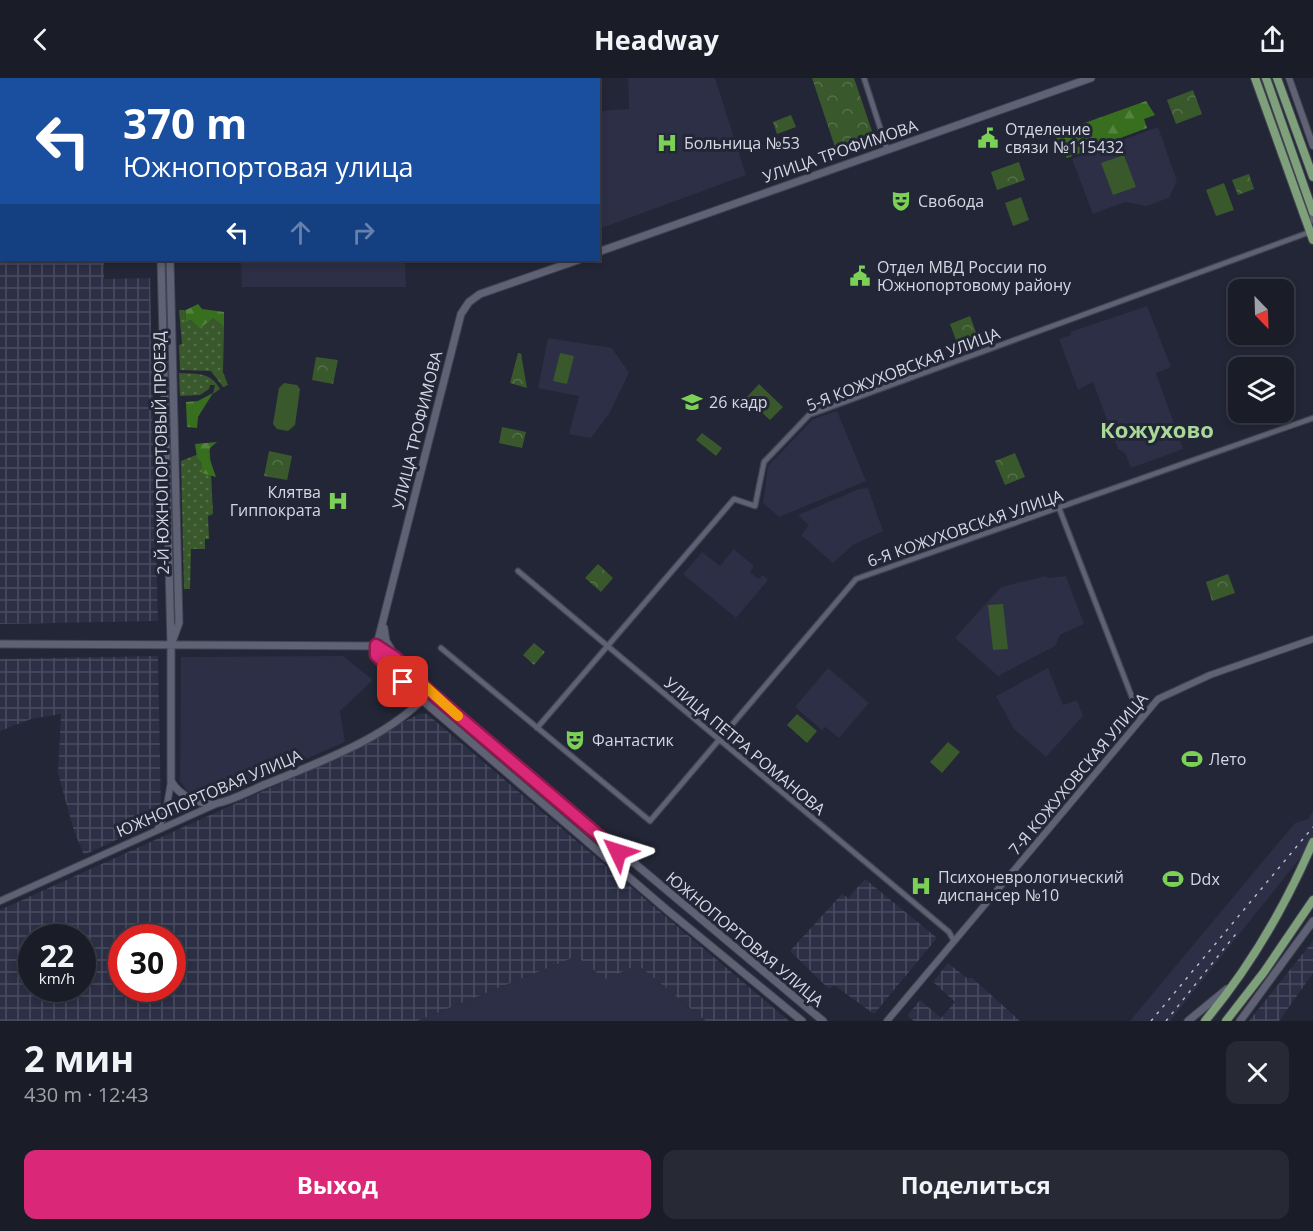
<!DOCTYPE html>
<html lang="ru">
<head>
<meta charset="utf-8">
<style>
	body { margin:0; font-family:"Open Sans",sans-serif; background:#272934; color:#f1f3f6; height:100vh; display:flex; flex-direction:column; font-size:22px; white-space:nowrap }
	* { box-sizing:border-box; margin:0 }
	p { font-size:20px; color:#9fa1a8 }
	.icon { flex:none; width:33px; height:33px; fill:none; stroke:currentColor; stroke-width:2; stroke-linecap:round; stroke-linejoin:round }
	.map { position:relative; height:943px; overflow:hidden }
	.drawer { display:flex; flex-direction:column; background:#1a1c28; flex:1 }
	.drawer>* { flex:none }
	.guide { position:absolute; left:0px; top:0px; width:600px; height:183px; box-shadow:0 3px 9px #0003,0 0 0 2px #383a45; background:#1a4fa0; color:#fff; overflow:hidden }
	.needle { width:39px; rotate:157deg }
	.buttons { position:absolute; left:1228px; top:201px; display:grid; gap:12px }
	.buttons a { display:grid; place-items:center; width:66px; height:66px; border-radius:12px; background:#1a1c28; box-shadow:0 3px 9px #0003,0 0 0 2px #383a45; font-size:30px }
	.speed { position:absolute; left:18px; top:846px; display:flex; gap:12px; font-size:30px; font-weight:700; text-align:center }
	.speed>* { display:grid; place-content:center; width:78px; height:78px; border-radius:50%; background:#1a1c28; box-shadow:0 3px 9px #0003,0 0 0 2px #383a45; line-height:1 }
	.speed small { font-size:15px; font-weight:400 }
	.speed .limit { border:9px solid #d22; background:#fff; color:#111 }
	.pin { position:absolute; display:grid; place-items:center; width:51px; height:51px; color:#fff; margin:-26px; border-radius:12px; box-shadow:0 3px 9px #0006 }
	.me { position:absolute; width:66px; margin:-33px; rotate:311deg; stroke-linejoin:round; filter:drop-shadow(0 0 4px #0008) }
	.turn { display:flex; align-items:center; gap:21px; height:126px; padding:0 24px; font-size:27px }
	.turn .icon { width:78px; height:78px; stroke-width:2.5 }
	.turn b { display:block; font-size:42px; line-height:51px }
	.lanes { display:flex; align-items:center; height:57px; padding:0 24px; background:#0003; justify-content:center; gap:30px; direction:ltr }
	.lanes .off { opacity:.35 }
	.round { display:grid; place-items:center; flex:none; width:63px; height:63px; border-radius:12px; background:#272934 }
	.head { display:flex; align-items:center; justify-content:space-between; height:102px; padding:0 24px }
	h1 { font-size:36px; font-weight:700; line-height:45px }
	.primary-button { display:flex; gap:12px; margin-top:auto; padding:12px 24px }
	.primary-button a { flex:1; height:69px; border-radius:12px; background:#db2777; color:#fff; font-size:24px; font-weight:700; line-height:69px; text-align:center }
	.primary-button a+a { background:#272934; color:#f1f3f6 }
	header { display:flex; justify-content:space-between; align-items:center; height:78px; padding:0 24px; background:#1a1c28; font-size:27px; font-weight:700 }
	.map>svg:first-child { display:block }
	.built { fill:#2c2f45 }
	.industrial { fill:url(#industrial-grid); fill-rule:evenodd }
	.grass { fill:url(#grass-dots) }
	.forest { fill:url(#forest-firs) }
	.park { fill:url(#park-crowns) }
	.pitch { fill:#39592c }
	.water { fill:#0d043d }
	.lines { fill:none; stroke-linecap:round; stroke-linejoin:round }
	.minor-casing { stroke:#414350; stroke-width:7 }
	.tertiary-casing { stroke:#414350; stroke-width:8 }
	.secondary-casing { stroke:#414350; stroke-width:9 }
	.primary-casing { stroke:#414350; stroke-width:10 }
	.minor { stroke:#5f6275; stroke-width:4.5 }
	.tertiary { stroke:#5f6275; stroke-width:6 }
	.secondary { stroke:#5f6275; stroke-width:7 }
	.primary { stroke:#7ea07a; stroke-width:8 }
	.rail { stroke:#b8bbc7; stroke-width:1.5; stroke-dasharray:3 6; stroke-linecap:butt }
	.route-casing { stroke:#8e194d; stroke-width:15 }
	.route { stroke:#db2777; stroke-width:10 }
	.slow { stroke:#f59e0b; stroke-width:10 }
	.labels { text-anchor:middle; stroke-width:6; stroke-linejoin:round; paint-order:stroke }
	.poi-label { font-size:16px; fill:#d5d7e3; stroke:#232636; text-anchor:start }
	.street-label { font-size:16px; fill:#d5d7e3; stroke:#232636 }
	.district-label { font-size:22px; font-weight:bold; fill:#a9d898; stroke:#232636 }
</style>
</head>
<body>
<header><svg class="icon" aria-label="back" viewBox="0 0 24 24"><path d="M15 5l-7 7 7 7"/></svg>Headway<svg class="icon" aria-label="share" viewBox="0 0 24 24"><path d="M12 15V3M7 8l5-5 5 5M5 13v7h14v-7"/></svg></header>
<div class="map">
<svg width="1313" height="943" viewBox="0 0 1313 943">
	<defs>
		<pattern id="industrial-grid" width="8" height="8" patternUnits="userSpaceOnUse" patternTransform="scale(1.5)"><rect width="8" height="8" fill="#2c2f45"/><path d="M0 4h8M4 0v8" fill="none" stroke="#4a4c60"/></pattern>
		<pattern id="grass-dots" width="8" height="8" patternUnits="userSpaceOnUse" patternTransform="scale(1.5)"><rect width="8" height="8" fill="#39592c"/><path d="M2 2h.1M6 6h.1" fill="none" stroke="#55704a" stroke-width="1.8" stroke-linecap="round"/></pattern>
		<pattern id="forest-firs" width="22" height="20" patternUnits="userSpaceOnUse" patternTransform="scale(1.5)"><rect width="22" height="20" fill="#386f1f"/><path d="M5 1l3.5 6h-7zM16 11l3.5 6h-7z" fill="#54833f"/></pattern>
		<pattern id="park-crowns" width="20" height="18" patternUnits="userSpaceOnUse" patternTransform="scale(1.5)"><rect width="20" height="18" fill="#39592c"/><path d="M2 6a3 3 0 1 1 6 0M12 15a3 3 0 1 1 6 0" fill="none" stroke="#55704a"/></pattern>
	</defs>
	<rect width="100%" height="100%" fill="#232636"/>
	<!-- built -->
	<path class="built" d="M628 0H715L746 97 599 151V33L629 31Z
		M1158 49 1177 103 1169 120 1146 128 1125 124 1093 136 1072 81Z
		M241 182H405L406 209H242Z
		M1147 228 1171 289 1156 295 1183 371 1131 390 1125 375 1118 371 1093 304 1078 312 1059 261 1071 257 1070 254Z
		M548 260 612 270 629 295 609 336 591 360 569 356 579 318 538 310Z
		M837 333 866 403 779 439 763 425 768 388 813 341Z
		M868 410 883 453 853 467 833 485 801 457 809 447 798 437 859 411Z
		M734 471 754 488 750 494 758 501 763 497 768 502 736 540 683 496 702 474 720 488Z
		M1046 498 1048 500 1066 498 1084 546 1060 557 1055 568 998 598 955 560 1001 509Z
		M343 578 373 602 340 633 345 664 224 717 191 718 180 703 181 579Z
		M828 590 869 625 839 660 825 649 822 652 795 629Z
		M1048 590 1063 627 1077 622 1083 638 1046 679 1014 651 996 618Z
		M1313 733V764L1170 943H1130L1295 745 1308 741Z
		M574 876 638 887 706 943H417L570 881Z"/>
	<!-- industrial -->
	<path class="industrial" d="M0 27 2 182H104V201L150 200 158 543 0 546Z
		M158 578 161 731 152 745 84 777 74 753 58 695 61 636 31 641 0 653V581Z
		M421 635 427 636 789 943H706L638 887 605 901 574 876 570 881 417 943H0V832L301 696ZM32 860H82V910H32ZM122 860H172V910H122Z
		M865 801 937 860 874 936 834 907 829 911 790 873 842 816 848 820Z
		M1313 863V895L1279 943H1249Z
		M948 885 968 901 971 899 1020 943H914L907 938 920 922 941 940 955 924 933 904Z"/>
	<!-- grass -->
	<path class="grass" d="M179 232H186L185 243 213 240 224 249 223 294 228 307 223 309 211 293 180 292 179 267 182 266Z
		M179 295C197 296 211 294 220 311L213 316 215 307H210L209 311 200 317 180 318Z
		M201 375H210L213 436 208 438 209 461H205V471H191L190 511H184L181 383Z"/>
	<!-- forest -->
	<path class="forest" d="M1146 23 1155 37 1144 41 1147 50 1067 80 1054 56Z
		M198 226 202 231 224 234V249L213 240 200 250 191 242 185 244 186 232Z
		M213 315 198 339 197 350 187 349 186 324 198 323Z
		M217 364 210 370 209 379 216 399 202 395V385L197 379 195 366Z"/>
	<!-- park -->
	<path class="park" d="M812 0H854L874 59 836 72Z
		M1193 12 1202 36 1176 46 1167 22Z
		M791 37 796 49 777 56 773 44Z
		M1019 84 1025 102 997 112 991 94Z
		M1249 96 1254 111 1238 117 1232 102Z
		M970 238 977 257 957 265 950 246Z
		M518 275 521 276 527 310 510 305Z
		M316 279 338 282 333 306 312 302Z
		M502 349 526 354 522 370 499 365Z
		M269 373 292 378 287 402 264 398Z
		M1015 375 1025 399 1005 407 995 383Z
		M598 486 613 500 601 514 585 500Z
		M1228 496 1235 515 1212 523 1206 504Z
		M534 565 545 574 534 587 523 577Z"/>
	<!-- pitch -->
	<path class="pitch" d="M1124 77 1136 109 1113 117 1101 85Z
		M1224 105 1234 132 1216 138 1206 112Z
		M1021 119 1029 142 1013 148 1005 125Z
		M560 275 574 278 567 306 553 303Z
		M284 305 297 307 300 311 295 347 288 353 277 351 273 346 279 310Z
		M759 306 783 329 770 342 746 320Z
		M702 355 722 370 716 378 696 362Z
		M1003 526 1008 571 993 572 988 527Z
		M797 636 817 653 807 665 787 647Z
		M948 664 960 674 942 695 930 684Z"/>
	<!-- water -->
	<path class="water" d="M0 0H156L2 2 0 27Z"/>
	<g class="lines">
		<!-- minor casing -->
		<g class="minor-casing">
			<path id="minor" d="M864 0 887 71
				M1311 133 1313 143
				M1059 430 1140 640
				M518 493 949 854 954 863
				M441 570 650 743 856 501 1313 340
				M537 650 734 421 755 428 764 384 809 337 1310 154
				M611 783 618 780 617 772
				M622 793 623 785H631"/>
		</g>
		<!-- tertiary casing -->
		<g class="tertiary-casing">
			<path id="tertiary" d="M1289 0 1313 68
				M158 750 166 734 171 703
				M0 823 216 726
				M887 943 1158 621 1210 597 1313 561"/>
		</g>
		<!-- secondary casing -->
		<g class="secondary-casing">
			<path id="secondary" d="M179 2V0
				M190 2V0
				M598 174 1091 0
				M161 182 171 566V703C179 718 201 728 218 725 234 722 251 712 266 706 322 683 388 660 430 614
				M170 182 179 545 172 564
				M578 182 480 216 469 224 461 236 375 574 422 622 667 832 802 943
				M384 550 386 563 395 578
				M0 566 376 568 396 580 430 614 823 943
				M1188 943 1227 911
				M1240 943 1313 843"/>
		</g>
		<!-- primary casing -->
		<g class="primary-casing">
			<path id="primary" d="M1255 0 1313 162
				M1266 0 1313 134
				M1277 0 1313 99
				M1205 943C1251 888 1285 829 1313 764
				M1226 943 1264 894 1313 822"/>
		</g>
		<!-- minor -->
		<use href="#minor" class="minor"/>
		<!-- tertiary -->
		<use href="#tertiary" class="tertiary"/>
		<!-- secondary -->
		<use href="#secondary" class="secondary"/>
		<!-- primary -->
		<use href="#primary" class="primary"/>
		<!-- rail -->
		<path class="rail" d="M0 33H2
			M1151 943 1313 749
			M1166 943 1239 852"/>
	</g>
	<g class="lines">
		<!-- route casing -->
		<g class="route-casing">
			<path id="route" d="M403 604 376 577V567L396 580 430 614 618 774"/>
		</g>
		<!-- route -->
		<use href="#route" class="route"/>
		<!-- slow -->
		<path class="slow" d="M404 589 458 638"/>
	</g>
	<!-- icons -->
	<defs>
		<g id="civic-bare" transform="scale(1.62)"><path d="M-.6-6.5H3V-4.5H.6V-3L4-1V1h2V6H-6V1h2V-1L-.6-3ZM-1.2 2.5V6h2.4V2.5Z" fill="#7bd156" stroke="#232636" stroke-width="2.5" paint-order="stroke"/></g>
		<g id="hospital-bare" transform="scale(1.62)"><path d="M-5-5h3v3.5h4V-5h3V5h-3V1.5h-4V5h-3Z" fill="#7bd156" stroke="#232636" stroke-width="2.5" paint-order="stroke"/></g>
		<g id="theatre-bare" transform="scale(1.62)"><path d="M-5-5.5Q0-4 5-5.5V0Q5 5 0 6Q-5 5-5 0ZM-3.3-2.5H-1v1.5H-3.3ZM1-2.5H3.3v1.5H1ZM-2.8 1Q0 5.5 2.8 1Z" fill="#7bd156" stroke="#232636" stroke-width="2.5" paint-order="stroke"/></g>
		<g id="university-bare" transform="scale(1.62)"><path d="M0-5L7-2L0 1L-7-2ZM-4 1L0 2.5L4 1V4Q0 6-4 4Z" fill="#7bd156" stroke="#232636" stroke-width="2.5" paint-order="stroke"/></g>
		<g id="stadium-bare" transform="scale(1.62)"><path d="M0-5a6.5 5 0 1 0 0 10a6.5 5 0 1 0 0-10ZM-3.5-1.8h7v3.6h-7Z" fill="#7bd156" stroke="#232636" stroke-width="2.5" paint-order="stroke"/></g>
	</defs>
	<g fill-rule="evenodd">
		<use href="#civic-bare" x="988" y="60"/>
		<use href="#hospital-bare" x="667" y="65"/>
		<use href="#theatre-bare" x="901" y="123"/>
		<use href="#civic-bare" x="860" y="198"/>
		<use href="#university-bare" x="692" y="324"/>
		<use href="#hospital-bare" x="338" y="423"/>
		<use href="#theatre-bare" x="575" y="662"/>
		<use href="#stadium-bare" x="1192" y="681"/>
		<use href="#stadium-bare" x="1173" y="801"/>
		<use href="#hospital-bare" x="921" y="808"/>
	</g>
	<g class="labels">
		<!-- poi labels -->
		<g class="poi-label">
			<text x="1005" y="57">Отделение<tspan x="1005" dy="18">связи №115432</tspan></text>
			<text x="684" y="71">Больница №53</text>
			<text x="918" y="129">Свобода</text>
			<text x="877" y="195">Отдел МВД России по<tspan x="877" dy="18">Южнопортовому району</tspan></text>
			<text x="709" y="330">26 кадр</text>
			<text x="321" y="420" text-anchor="end">Клятва<tspan x="321" dy="18">Гиппократа</tspan></text>
			<text x="592" y="668">Фантастик</text>
			<text x="1209" y="687">Лето</text>
			<text x="938" y="805">Психоневрологический<tspan x="938" dy="18">диспансер №10</tspan></text>
			<text x="1190" y="807">Ddx</text>
		</g>
		<!-- street labels -->
		<g class="street-label">
			<text transform="translate(840 73) rotate(-19)" y="6">УЛИЦА ТРОФИМОВА</text>
			<text transform="translate(903 291) rotate(-21)" y="6">5-Я КОЖУХОВСКАЯ УЛИЦА</text>
			<text transform="translate(417 352) rotate(-76)" y="6">УЛИЦА ТРОФИМОВА</text>
			<text transform="translate(161 375) rotate(-91)" y="6">2-Й ЮЖНОПОРТОВЫЙ ПРОЕЗД</text>
			<text transform="translate(965 450) rotate(-19)" y="6">6-Я КОЖУХОВСКАЯ УЛИЦА</text>
			<text transform="translate(745 668) rotate(40)" y="6">УЛИЦА ПЕТРА РОМАНОВА</text>
			<text transform="translate(1078 696) rotate(-50)" y="6">7-Я КОЖУХОВСКАЯ УЛИЦА</text>
			<text transform="translate(209 715) rotate(-23)" y="6">ЮЖНОПОРТОВАЯ УЛИЦА</text>
			<text transform="translate(745 861) rotate(40)" y="6">ЮЖНОПОРТОВАЯ УЛИЦА</text>
		</g>
		<!-- district labels -->
		<g class="district-label">
			<text x="1157" y="360">Кожухово</text>
		</g>
	</g>
</svg>
<div class="buttons">
<a><svg class="needle" viewBox="-14 -14 28 28"><path d="M0-13l5 13h-10z" fill="#e53935"/><path d="M0 13l5-13h-10z" fill="#9fa1a8"/></svg></a>
<a><svg class="icon" aria-label="layers" viewBox="0 0 24 24"><path d="M12 4l9 5-9 5-9-5zM3 14l9 5 9-5"/></svg></a>
</div>
<div class="speed"><div>22<small>km/h</small></div><div class="limit">30</div></div>
<div class="pin" style="left:403px;top:604px;background:#d93025"><svg class="icon" aria-label="arrive" viewBox="0 0 24 24"><path d="M6 21V4h12l-3 4 3 4H6"/></svg></div>
<svg class="me" style="left:618px;top:774px" viewBox="-20 -20 40 40"><path d="M0-17L14 15 0 8-14 15z" fill="#db2777" stroke="#fff" stroke-width="4"/></svg>
<div class="guide">
<div class="turn"><svg class="icon" aria-label="left" viewBox="0 0 24 24"><path d="M17 20v-9H6M10 6l-5 5 5 5"/></svg><div><b>370 m</b>Южнопортовая улица</div></div>
<div class="lanes"><svg class="icon" aria-label="left" viewBox="0 0 24 24"><path d="M17 20v-9H6M10 6l-5 5 5 5"/></svg><svg class="icon off" aria-label="ahead" viewBox="0 0 24 24"><path d="M12 20V5M6 11l6-6 6 6"/></svg><svg class="icon off" aria-label="right" viewBox="0 0 24 24"><path d="M7 20v-9h11M14 6l5 5-5 5"/></svg></div>
</div>
</div>
<section class="drawer">
<div class="head"><div><h1>2 мин</h1><p>430 m · 12:43</p></div><a class="round"><svg class="icon" aria-label="close" viewBox="0 0 24 24"><path d="M6 6l12 12M18 6L6 18"/></svg></a></div>
<div class="primary-button"><a>Выход</a><a>Поделиться</a></div>
</section>
</body>
</html>
